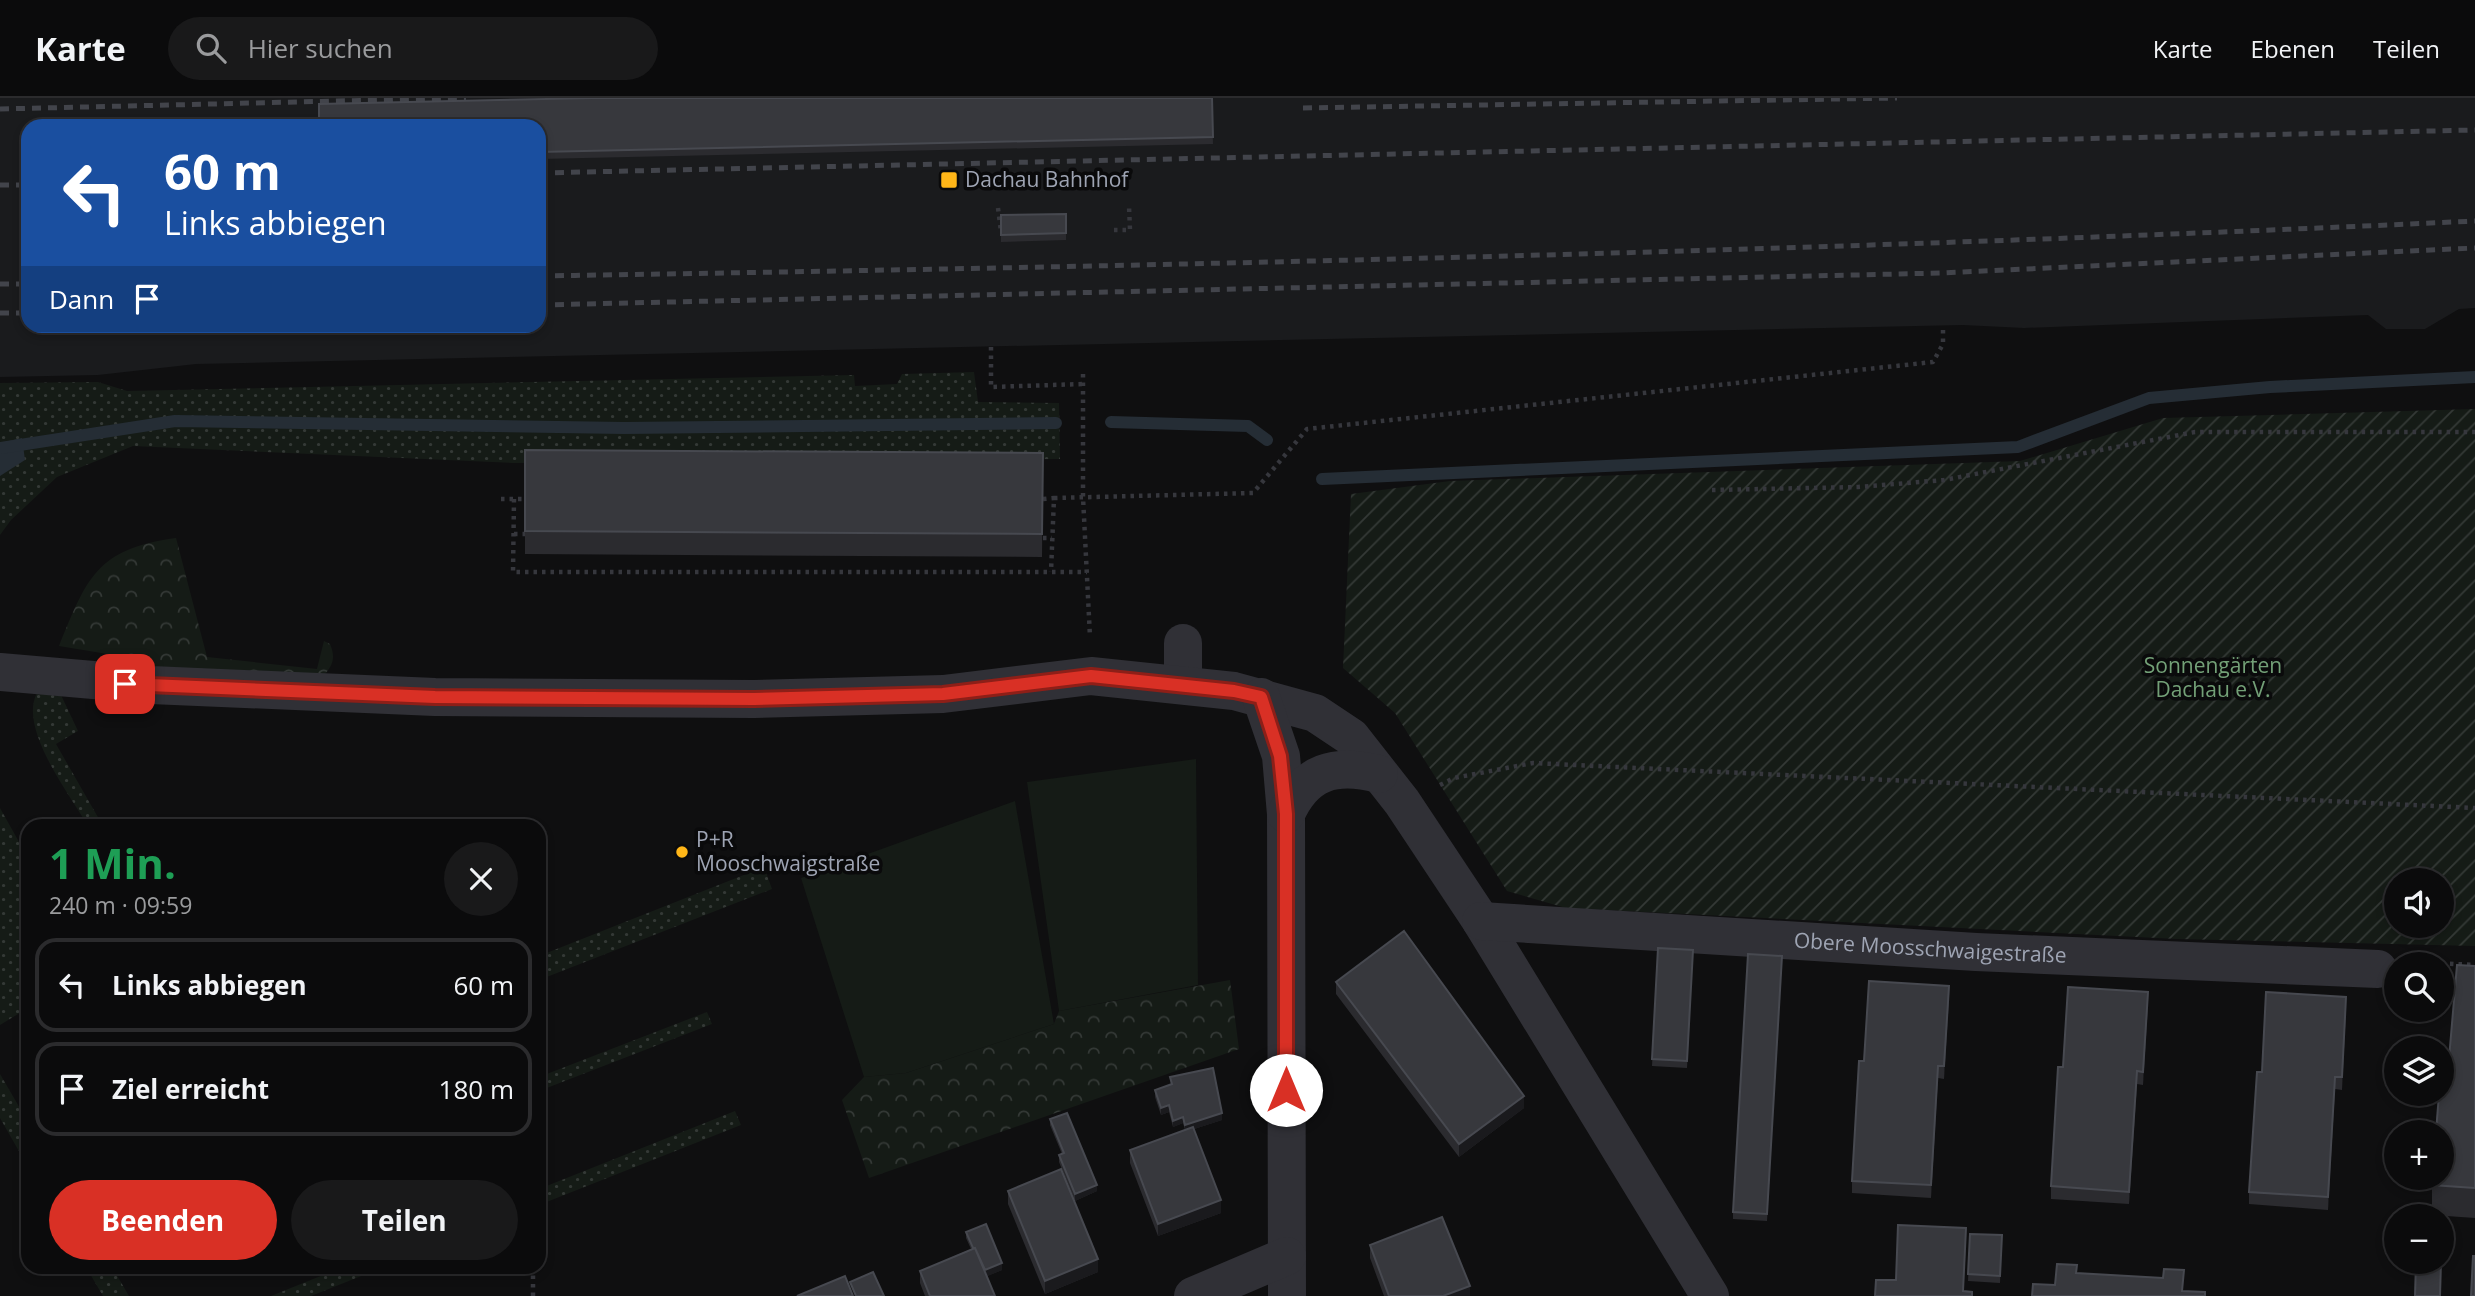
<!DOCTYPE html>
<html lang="de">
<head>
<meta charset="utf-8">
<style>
	body { margin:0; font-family:"Open Sans",sans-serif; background:#19191a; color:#f1f3f6; height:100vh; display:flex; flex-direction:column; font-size:26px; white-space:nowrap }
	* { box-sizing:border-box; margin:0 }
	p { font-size:23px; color:#9a9b9d }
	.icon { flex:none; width:38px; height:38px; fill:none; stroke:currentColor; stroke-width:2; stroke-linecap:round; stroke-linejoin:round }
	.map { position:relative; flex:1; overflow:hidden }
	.side { position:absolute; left:21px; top:721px; width:525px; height:455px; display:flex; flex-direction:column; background:#0b0b0c; border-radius:21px; box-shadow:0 4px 10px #0003,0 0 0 2px #2b2b2d }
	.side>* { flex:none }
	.hud { position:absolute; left:21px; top:21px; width:525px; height:214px; border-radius:21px; box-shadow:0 4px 10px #0003,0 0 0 2px #2b2b2d; background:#1a4fa0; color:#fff; overflow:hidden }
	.tools { position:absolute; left:2384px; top:770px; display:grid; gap:14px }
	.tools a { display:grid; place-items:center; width:70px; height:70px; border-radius:50%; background:#0b0b0c; box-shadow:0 4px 10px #0003,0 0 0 2px #2b2b2d; font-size:35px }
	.pin { position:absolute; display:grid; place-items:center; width:60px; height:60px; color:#fff; margin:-30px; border-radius:14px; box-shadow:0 4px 10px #0006 }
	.me { position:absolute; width:77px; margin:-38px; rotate:0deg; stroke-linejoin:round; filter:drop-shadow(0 0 5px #0008) }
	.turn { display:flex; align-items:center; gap:24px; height:147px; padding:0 28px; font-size:32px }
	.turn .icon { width:91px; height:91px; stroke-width:2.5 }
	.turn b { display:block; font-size:49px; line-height:60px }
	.then { display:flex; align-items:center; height:66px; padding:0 28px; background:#0003; gap:14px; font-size:26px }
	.round { display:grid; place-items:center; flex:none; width:74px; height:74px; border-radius:37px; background:#19191a }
	.headline { display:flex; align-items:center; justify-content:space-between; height:119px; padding:0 28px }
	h1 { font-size:42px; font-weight:700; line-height:52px; color:#1e9e55 }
	.primary-button { display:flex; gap:14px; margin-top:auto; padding:14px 28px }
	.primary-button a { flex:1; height:80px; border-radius:42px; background:#d93025; color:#fff; font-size:28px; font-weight:700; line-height:80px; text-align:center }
	.primary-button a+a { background:#19191a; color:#f1f3f6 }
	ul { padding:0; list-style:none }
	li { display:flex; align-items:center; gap:21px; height:94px; margin:0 14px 10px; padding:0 14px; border:4px solid #2b2b2d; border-radius:21px }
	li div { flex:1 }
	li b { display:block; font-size:26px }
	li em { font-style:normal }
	header { display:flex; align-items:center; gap:42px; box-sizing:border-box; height:98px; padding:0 35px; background:#0b0b0c; border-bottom:2px solid #2b2b2d }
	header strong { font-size:33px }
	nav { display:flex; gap:38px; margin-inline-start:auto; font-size:24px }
	.search { width:490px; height:63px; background:#19191a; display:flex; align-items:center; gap:18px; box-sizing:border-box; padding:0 24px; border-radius:38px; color:#9a9b9d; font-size:26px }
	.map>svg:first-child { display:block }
	.built { fill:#1a1b1d; fill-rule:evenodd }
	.grass { fill:url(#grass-dots) }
	.forest { fill:url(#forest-crowns) }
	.park { fill:#151b16 }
	.garden { fill:url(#garden-furrows); fill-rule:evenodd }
	.water { fill:#252d35 }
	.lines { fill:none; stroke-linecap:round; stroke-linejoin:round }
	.stream { stroke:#252d35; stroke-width:12 }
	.path { stroke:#36373d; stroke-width:4.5; stroke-dasharray:3.5 5; stroke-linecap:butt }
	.minor { stroke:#303036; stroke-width:38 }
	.rail { stroke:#42444b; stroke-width:5; stroke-dasharray:9 7; stroke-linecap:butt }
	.wall { fill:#2b2b2f }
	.shaded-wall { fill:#1a1a1d }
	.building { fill:#37383d; stroke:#474950; stroke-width:2 }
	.route-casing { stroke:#8d1f18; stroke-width:18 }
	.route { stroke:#d93025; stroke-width:12 }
	.poi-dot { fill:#ffb618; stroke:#0a0a0b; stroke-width:2.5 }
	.labels { text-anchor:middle; stroke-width:7; stroke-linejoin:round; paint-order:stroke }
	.poi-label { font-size:21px; fill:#9ea4b3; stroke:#0a0a0b; text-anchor:start }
	.park-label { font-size:21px; fill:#73a077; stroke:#0a0a0b }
	.street-label { font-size:21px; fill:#9ea4b3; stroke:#0a0a0b }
</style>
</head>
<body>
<header>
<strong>Karte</strong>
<div class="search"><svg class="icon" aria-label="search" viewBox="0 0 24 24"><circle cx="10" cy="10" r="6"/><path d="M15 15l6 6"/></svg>Hier suchen</div>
<nav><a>Karte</a><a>Ebenen</a><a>Teilen</a></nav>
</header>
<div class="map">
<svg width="2475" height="1198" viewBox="0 0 2475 1198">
	<defs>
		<pattern id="grass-dots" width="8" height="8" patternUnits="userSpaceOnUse" patternTransform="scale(1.75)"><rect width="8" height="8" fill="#151b16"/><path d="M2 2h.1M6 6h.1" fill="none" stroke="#343936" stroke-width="1.8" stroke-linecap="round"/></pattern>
		<pattern id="forest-crowns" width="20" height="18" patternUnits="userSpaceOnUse" patternTransform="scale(1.75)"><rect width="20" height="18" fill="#151b16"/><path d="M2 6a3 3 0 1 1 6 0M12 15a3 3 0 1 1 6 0" fill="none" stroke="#343936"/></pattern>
		<pattern id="garden-furrows" width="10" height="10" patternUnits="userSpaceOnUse" patternTransform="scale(1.75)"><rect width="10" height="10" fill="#151b16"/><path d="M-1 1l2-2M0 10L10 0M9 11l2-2" fill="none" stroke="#343936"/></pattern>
	</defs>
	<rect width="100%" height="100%" fill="#0f0f10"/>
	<!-- built -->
	<path class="built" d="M0 0H2475V210L2459 211 2425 231H2386L2368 217 2024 230 1963 227 196 266 98 277 0 279ZM28 28H539V228H28Z"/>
	<!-- grass -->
	<path class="grass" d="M974 274 978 304 1059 305 1060 361 513 365 133 348 57 379 11 422 0 437V285L98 284 127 293 854 277 855 288 897 286 902 276Z
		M37 595 61 597 78 633 56 646 103 728H88C70 697 18 630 37 595Z
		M0 710 28 760V910L0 927Z
		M764 769 772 791 539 882V858Z
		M707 914 712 926 539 993V979Z
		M0 976 28 1024V1069L0 1020Z
		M735 1013 741 1027 539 1107V1091Z
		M86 1169H112L129 1198H103Z
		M343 1169H384L311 1198H271Z"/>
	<!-- forest -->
	<path class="forest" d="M176 440 207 559 317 571 324 543 330 546C335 558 334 566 325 576H170L144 562 59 548C87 480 96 451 176 440Z
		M1230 882 1239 951 869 1080 842 1002 864 979 906 975 1054 926 1059 913Z"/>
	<!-- park -->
	<path class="park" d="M1196 661 1198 887 1059 913 1027 684Z
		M1015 703 1054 926 906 975 864 979 801 780Z"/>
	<!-- garden -->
	<path class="garden" d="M2475 311V848L2177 841 1566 810 1507 793 1395 615 1343 570 1351 396 1450 383 2020 363 2163 320ZM2396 782H2441V828H2396Z"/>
	<!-- water -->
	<path class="water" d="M22 340 25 362 0 378V345Z"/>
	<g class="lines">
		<!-- stream -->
		<path class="stream" d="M1111 324 1248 328 1267 342
			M0 350 175 323 624 330 1056 325
			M1322 381 2018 349 2149 300 2270 289 2475 279"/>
		<!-- path -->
		<path class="path" d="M998 110 1001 134
			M1114 132H1130L1129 108
			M991 249V289L1083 286
			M1083 276V399L1090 539
			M1712 392 1858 389 1944 382 2195 334H2475
			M1054 400 1253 395 1307 331 1933 264 1943 246V228
			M501 401H525
			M514 401 513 474H1087
			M1043 401 1054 400 1051 474
			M514 436H525
			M1043 440H1052
			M1440 687 1454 680 1533 665 2475 710
			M2416 864 2475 867
			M533 1198V1169"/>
		<!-- minor -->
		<g class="minor">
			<path d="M1183 545V587"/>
			<path d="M0 574 151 587 435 599 754 601 943 596 1091 578 1234 593 1315 615 1351 639 1402 704 1481 823 1710 1198"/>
			<path d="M1261 599 1281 658 1286 716 1287 1198"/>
			<path d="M1286 716C1305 673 1335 665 1379 676"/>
			<path id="s1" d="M1481 823 1976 854 2378 871"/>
			<path d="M1193 1198 1287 1158"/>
		</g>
		<!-- rail -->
		<path class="rail" d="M1303 10 1897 0
			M0 11 466 0
			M539 75 2475 32
			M0 87H28
			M539 178C1184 168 1830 153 2475 123
			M0 186H28
			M539 207 1942 175 2475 150
			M0 215H28"/>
	</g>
	<!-- wall -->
	<path class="wall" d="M1212 0 1213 46 539 61V28Z
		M1066 116V142L1001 144V117Z
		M525 352 1043 355 1042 459 525 456Z
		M1658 850 1693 852 1687 970 1652 968Z
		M1782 858 1767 1123 1733 1121V1114Z
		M2475 868V1120L2432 1117V1087L2447 984Z
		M1336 884 1524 1010 1459 1059 1336 896Z
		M1949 901 1944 981 1938 980 1931 1100 1852 1095V1083L1864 963Z
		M2148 907 2143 987 2137 986 2129 1106 2051 1101V1088L2063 969Z
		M2346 912 2342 992 2335 991 2328 1112 2249 1106V1094L2262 974Z
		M1170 979 1222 1022 1194 1031 1221 1115 1158 1138 1130 1065V1052L1185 1032 1183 1025 1173 1029 1169 1014 1161 1017 1155 999V992L1171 987Z
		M1050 1021 1097 1093 1075 1103 1059 1064V1057L1062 1056 1050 1027Z
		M1008 1093 1098 1174 1045 1196 1008 1106Z
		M966 1134 1002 1172 987 1178 995 1198H925L920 1185V1173L971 1151 966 1140Z
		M1970 1136 2002 1137 2000 1185 1968 1183Z
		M1370 1147 1470 1198H1384L1370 1160Z"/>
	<!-- shaded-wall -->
	<path class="shaded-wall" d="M1949 888V901L1944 981V968Z
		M2148 894V907L2143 987V974Z
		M2346 899V912L2342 992V979Z
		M1938 968V980L1931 1100V1087Z
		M2137 973V986L2129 1106V1094Z
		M2335 979V991L2328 1112V1099Z
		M1524 998V1010L1459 1059V1046Z
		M1169 1007V1014L1161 1017V1010Z
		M1222 1015V1022L1185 1034V1027Z
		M1183 1019V1025L1173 1029V1023Z
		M1097 1087V1093L1075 1103V1096Z
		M1221 1102V1115L1158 1138V1126Z
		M1966 1130V1148L1963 1198Z
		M1098 1161V1174L1045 1196V1183Z
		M1002 1165V1172L983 1180V1173Z
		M1470 1188V1198H1443Z"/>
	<!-- building -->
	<path class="building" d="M592 0H1212L1213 39 539 54V28H319V6Z
		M1066 116V135L1001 137V117Z
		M525 352 1043 355 1042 436 525 433Z
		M1404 833 1524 998 1459 1046 1336 884Z
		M1658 850 1693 852 1687 963 1652 961Z
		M1748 856 1782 858 1767 1116 1733 1114Z
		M2457 867 2475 868V1090L2432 1087 2433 1080H2441V1034H2436L2439 996H2441V983L2447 984Z
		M1869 883 1949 888 1944 968H1938L1931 1087 1852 1083 1859 963H1864Z
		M2068 889 2148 894 2143 974 2137 973 2129 1094 2051 1088 2058 969H2063Z
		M2266 894 2346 899 2342 979H2335L2328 1099 2249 1094 2257 974H2262Z
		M1213 970 1222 1015 1185 1027 1183 1019 1173 1023 1169 1007 1161 1010 1155 992 1172 986 1170 979Z
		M1067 1015 1097 1087 1075 1096 1059 1057 1064 1055 1050 1021Z
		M1193 1029 1221 1102 1158 1126 1130 1052Z
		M1061 1071 1098 1161 1045 1183 1008 1093Z
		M1442 1119 1470 1188 1443 1198H1389L1370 1147Z
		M986 1126 1002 1165 985 1172 975 1150H973L966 1134Z
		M1898 1127 1966 1130 1963 1193 1972 1194V1198H1875L1876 1182H1896Z
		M1970 1136 2002 1137 2000 1178 1968 1176Z
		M975 1150 995 1198H930L920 1173Z
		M2473 1158H2475V1198H2471Z
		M2416 1164H2441L2440 1198H2415Z
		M2057 1166 2077 1167 2076 1175 2163 1180 2164 1171 2184 1172 2182 1193 2205 1194V1198H2032L2033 1186 2055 1187Z
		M873 1174 884 1198H856L850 1184Z
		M845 1178 853 1198H797Z"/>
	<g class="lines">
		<!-- route casing -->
		<g class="route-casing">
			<path id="route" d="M125 586 435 599 754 601 943 596 1091 578 1234 593 1261 599 1280 658 1286 716V992"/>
		</g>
		<!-- route -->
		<use href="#route" class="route"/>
	</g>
	<!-- markers -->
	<g class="poi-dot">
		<rect x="940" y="73" width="18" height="18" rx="3.5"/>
		<circle cx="682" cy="754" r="7"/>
	</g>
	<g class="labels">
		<!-- poi labels -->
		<g class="poi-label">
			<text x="965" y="89">Dachau Bahnhof</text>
			<text x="696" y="749">P+R<tspan x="696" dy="24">Mooschwaigstraße</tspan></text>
		</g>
		<!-- park labels -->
		<g class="park-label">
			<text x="2213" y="575">Sonnengärten<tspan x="2213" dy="24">Dachau e.V.</tspan></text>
		</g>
		<!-- street labels -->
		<g class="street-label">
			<text dy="7" stroke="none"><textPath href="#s1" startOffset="450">Obere Moosschwaigestraße</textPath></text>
		</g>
	</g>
</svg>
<div class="tools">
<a><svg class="icon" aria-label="sound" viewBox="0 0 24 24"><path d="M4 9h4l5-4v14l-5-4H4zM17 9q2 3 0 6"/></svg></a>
<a><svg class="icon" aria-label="search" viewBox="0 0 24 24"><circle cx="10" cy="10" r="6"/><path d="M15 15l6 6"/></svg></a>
<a><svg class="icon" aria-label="layers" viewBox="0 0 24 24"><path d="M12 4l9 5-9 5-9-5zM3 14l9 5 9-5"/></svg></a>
<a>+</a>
<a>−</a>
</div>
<div class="pin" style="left:125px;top:586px;background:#d93025"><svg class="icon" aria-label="arrive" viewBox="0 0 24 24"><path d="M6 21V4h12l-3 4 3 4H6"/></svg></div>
<svg class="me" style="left:1286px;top:992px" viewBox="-20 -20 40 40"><circle r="19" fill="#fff"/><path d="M0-13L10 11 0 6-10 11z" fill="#d93025"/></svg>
<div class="hud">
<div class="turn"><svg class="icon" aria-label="left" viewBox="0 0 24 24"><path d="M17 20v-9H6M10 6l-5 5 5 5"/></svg><div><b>60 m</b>Links abbiegen</div></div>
<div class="then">Dann<svg class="icon" aria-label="arrive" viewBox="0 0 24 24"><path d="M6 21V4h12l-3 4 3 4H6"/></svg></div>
</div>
<section class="side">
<div class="headline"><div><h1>1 Min.</h1><p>240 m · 09:59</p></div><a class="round"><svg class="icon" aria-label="close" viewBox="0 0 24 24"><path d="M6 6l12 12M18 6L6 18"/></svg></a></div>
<ul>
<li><svg class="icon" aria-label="left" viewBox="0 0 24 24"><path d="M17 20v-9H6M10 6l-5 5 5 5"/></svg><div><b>Links abbiegen</b></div><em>60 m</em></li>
<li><svg class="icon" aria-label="arrive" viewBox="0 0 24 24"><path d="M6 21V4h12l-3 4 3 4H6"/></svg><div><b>Ziel erreicht</b></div><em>180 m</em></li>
</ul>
<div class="primary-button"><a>Beenden</a><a>Teilen</a></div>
</section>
</div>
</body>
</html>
